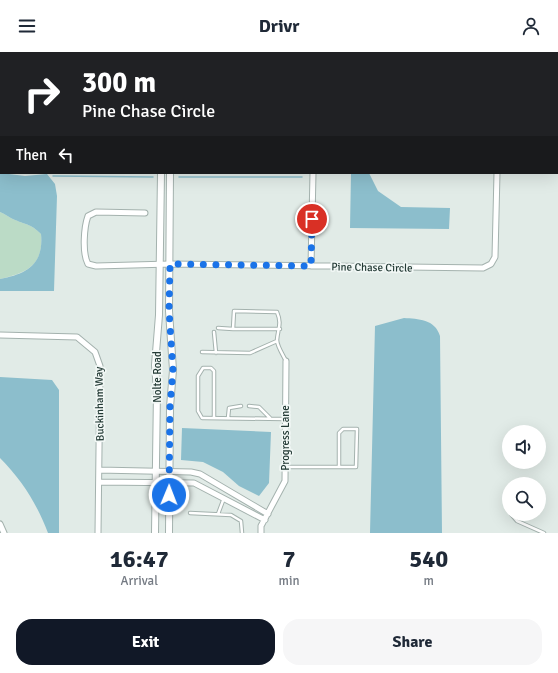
<!DOCTYPE html>
<html lang="en">
<head>
<meta charset="utf-8">
<style>
	body { margin:0; font-family:Signika,sans-serif; background:#f6f6f7; color:#1f2937; height:100vh; display:flex; flex-direction:column; font-size:15px; white-space:nowrap }
	* { box-sizing:border-box; margin:0 }
	p { font-size:13px; color:#747a83 }
	.icon { flex:none; width:22px; height:22px; fill:none; stroke:currentColor; stroke-width:2; stroke-linecap:round; stroke-linejoin:round }
	.map { position:relative; height:481px; overflow:hidden }
	.sheet { display:flex; flex-direction:column; background:#fff; flex:1 }
	.sheet>* { flex:none }
	.top-card { position:absolute; left:0px; top:0px; width:558px; height:122px; box-shadow:0 4px 16px #0002; background:#202124; color:#fff; overflow:hidden }
	.fabs { position:absolute; left:502px; top:373px; display:grid; gap:8px }
	.fabs a { display:grid; place-items:center; width:44px; height:44px; border-radius:50%; background:#fff; box-shadow:0 4px 16px #0002; font-size:20px }
	.pin { position:absolute; display:grid; place-items:center; width:34px; height:34px; color:#fff; margin:-17px; border:2px solid #fff; border-radius:50%; box-shadow:0 1px 4px #0007 }
	.me { position:absolute; width:44px; margin:-22px; rotate:1deg; stroke-linejoin:round; filter:drop-shadow(0 0 3px #0008) }
	.turn { display:flex; align-items:center; gap:14px; height:84px; padding:0 16px; font-size:18px }
	.turn .icon { width:52px; height:52px; stroke-width:2.5 }
	.turn b { display:block; font-size:28px; line-height:34px }
	.then { display:flex; align-items:center; height:38px; padding:0 16px; background:#0003; gap:8px; font-size:15px }
	.eta { display:flex; justify-content:space-evenly; align-items:center; height:68px; text-align:center }
	.eta b { font-size:24px; font-weight:700; line-height:28px }
	.primary-button { display:flex; gap:8px; margin-top:auto; padding:8px 16px }
	.primary-button a { flex:1; height:46px; border-radius:16px; background:#111827; color:#fff; font-size:16px; font-weight:700; line-height:46px; text-align:center }
	.primary-button a+a { background:#f6f6f7; color:#1f2937 }
	header { display:flex; justify-content:space-between; align-items:center; height:52px; padding:0 16px; background:#fff; font-size:18px; font-weight:700 }
	.map>svg:first-child { display:block }
	.green { fill:#bbdbc6 }
	.water { fill:#8cbecc }
	.lines { fill:none; stroke-linecap:round; stroke-linejoin:round }
	.stream { stroke:#8cbecc; stroke-width:1.5 }
	.service-casing { stroke:#a4b2ae; stroke-width:4.5 }
	.minor-casing { stroke:#a4b2ae; stroke-width:7 }
	.tertiary-casing { stroke:#a4b2ae; stroke-width:8 }
	.service { stroke:#fff; stroke-width:2.5 }
	.minor { stroke:#fff; stroke-width:5 }
	.tertiary { stroke:#fff; stroke-width:6 }
	.route { stroke:#1a73e8; stroke-width:7; stroke-dasharray:0 12.6 }
	.labels { text-anchor:middle; stroke-width:3.5; stroke-linejoin:round; paint-order:stroke }
	.street-label { font-size:11px; fill:#233a35; stroke:#f1f7f5 }
</style>
</head>
<body>
<header><svg class="icon" aria-label="menu" viewBox="0 0 24 24"><path d="M4 6h16M4 12h16M4 18h16"/></svg>Drivr<svg class="icon" aria-label="person" viewBox="0 0 24 24"><circle cx="12" cy="8" r="4"/><path d="M4 21q1-7 8-7t8 7"/></svg></header>
<div class="map">
<svg width="558" height="481" viewBox="0 0 558 481">
	<rect width="100%" height="100%" fill="#e1ebe7"/>
	<!-- green -->
	<path class="green" d="M0 160C5 162 10 166 15 168 27 173 31 172 41 182 44 213 27 221 0 227Z"/>
	<!-- water -->
	<path class="water" d="M0 118 1 121 25 124 47 122 55 132 57 144 54 239H0V227C27 222 44 212 41 182 31 172 27 173 15 168 10 166 5 162 0 160Z
		M351 121H369L378 139 401 155 450 156 449 177 350 176Z
		M404 266C418 267 435 267 440 284L442 481H370L375 274Z
		M0 325 52 328 59 338V481H48C37 452 22 428 0 406Z
		M182 376 271 380 269 431 259 444 239 434 223 420 203 410 181 408Z"/>
	<g class="lines">
		<!-- stream -->
		<path class="stream" d="M53 124 153 125
			M179 125H302"/>
		<!-- service casing -->
		<g class="service-casing">
			<path id="service" d="M218 276 233 277
				M280 277H233L234 259 277 260C282 272 278 276 277 288 277 294 283 303 286 309
				M214 280 216 301
				M202 300 250 301 277 289
				M249 354 259 355 270 366
				M214 366V319L211 316H203L198 324V359L202 366H204L285 367
				M228 366 229 356 241 354
				M285 415H356L357 377H343L339 381V415
				M190 461 231 463 241 469 242 481
				M218 462 224 446
				M511 462 517 469 544 481"/>
		</g>
		<!-- minor casing -->
		<g class="minor-casing">
			<path id="minor" d="M2 0 3 1
				M315 1V0
				M423 1V0
				M499 1V0
				M0 79H1
				M145 161 96 160 88 164C84 175 82 201 88 212L96 214 170 212 483 216 491 212 495 205 497 121
				M311 214 313 121
				M0 283 77 285 95 300 100 314 98 481
				M99 418 191 420 200 422 268 462
				M99 430 194 431 265 468
				M0 472 4 481
				M261 481V474L285 429 286 309"/>
		</g>
		<!-- tertiary casing -->
		<g class="tertiary-casing">
			<path id="tertiary" d="M175 1V0
				M185 1V0
				M155 481 157 339 155 313 159 263 161 121
				M169 481 170 355 173 318 169 259 170 121"/>
		</g>
		<!-- service -->
		<use href="#service" class="service"/>
		<!-- minor -->
		<use href="#minor" class="minor"/>
		<!-- tertiary -->
		<use href="#tertiary" class="tertiary"/>
	</g>
	<g class="lines">
		<!-- route -->
		<path class="route" d="M169 443 170 355 173 318 169 258 170 212 311 214 312 167"/>
	</g>
	<g class="labels">
		<!-- street labels -->
		<g class="street-label">
			<text transform="translate(372 215) rotate(1)" y="4">Pine Chase Circle</text>
			<text transform="translate(157 325) rotate(-90)" y="4">Nolte Road</text>
			<text transform="translate(99 352) rotate(-91)" y="4">Buckinham Way</text>
			<text transform="translate(285 386) rotate(-90)" y="4">Progress Lane</text>
		</g>
	</g>
</svg>
<div class="fabs">
<a><svg class="icon" aria-label="sound" viewBox="0 0 24 24"><path d="M4 9h4l5-4v14l-5-4H4zM17 9q2 3 0 6"/></svg></a>
<a><svg class="icon" aria-label="search" viewBox="0 0 24 24"><circle cx="10" cy="10" r="6"/><path d="M15 15l6 6"/></svg></a>
</div>
<div class="pin" style="left:312px;top:167px;background:#d93025"><svg class="icon" aria-label="arrive" viewBox="0 0 24 24"><path d="M6 21V4h12l-3 4 3 4H6"/></svg></div>
<svg class="me" style="left:169px;top:443px" viewBox="-20 -20 40 40"><circle r="17" fill="#1a73e8" stroke="#fff" stroke-width="3"/><path d="M0-11L8 9 0 5-8 9z" fill="#fff"/></svg>
<div class="top-card">
<div class="turn"><svg class="icon" aria-label="right" viewBox="0 0 24 24"><path d="M7 20v-9h11M14 6l5 5-5 5"/></svg><div><b>300 m</b>Pine Chase Circle</div></div>
<div class="then">Then<svg class="icon" aria-label="left" viewBox="0 0 24 24"><path d="M17 20v-9H6M10 6l-5 5 5 5"/></svg></div>
</div>
</div>
<section class="sheet">
<div class="eta">
<div><b>16:47</b><p>Arrival</p></div>
<div><b>7</b><p>min</p></div>
<div><b>540</b><p>m</p></div>
</div>
<div class="primary-button"><a>Exit</a><a>Share</a></div>
</section>
</body>
</html>
